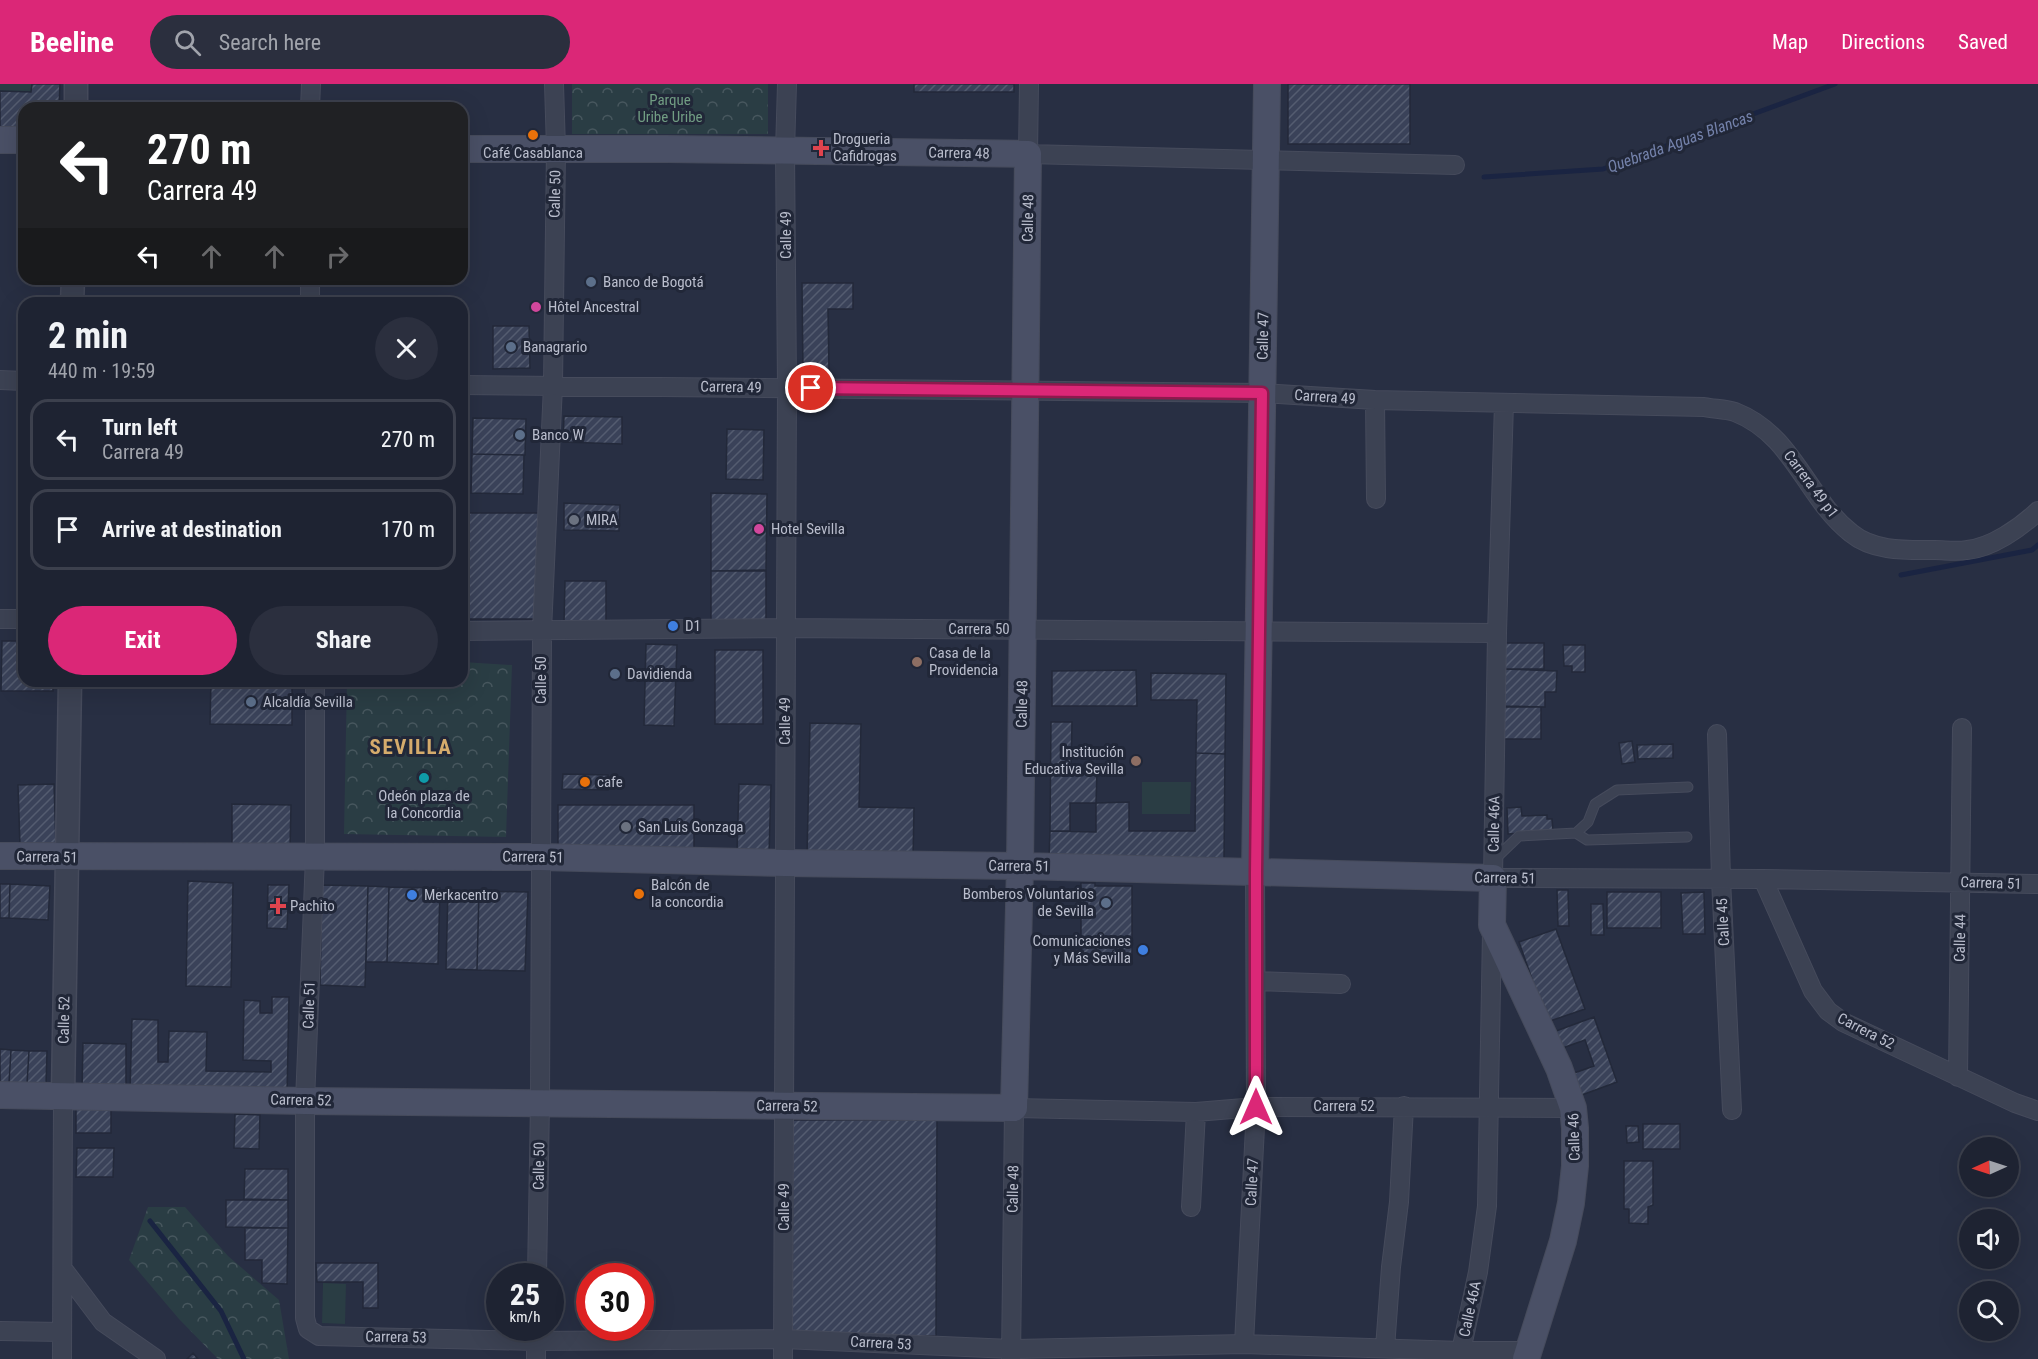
<!DOCTYPE html>
<html lang="en">
<head>
<meta charset="utf-8">
<style>
	body { margin:0; font-family:"Roboto Condensed",sans-serif; background:#2b2f3e; color:#f1f3f6; height:100vh; display:flex; flex-direction:column; font-size:22px; white-space:nowrap }
	* { box-sizing:border-box; margin:0 }
	p { font-size:20px; color:#a1a4ac }
	.icon { flex:none; width:33px; height:33px; fill:none; stroke:currentColor; stroke-width:2; stroke-linecap:round; stroke-linejoin:round }
	.map { position:relative; flex:1; overflow:hidden }
	.drawer { position:absolute; left:18px; top:213px; width:450px; height:390px; display:flex; flex-direction:column; background:#1e2332; border-radius:18px; box-shadow:0 6px 24px #0002,0 0 0 2px #3c404d }
	.drawer>* { flex:none }
	.guide { position:absolute; left:18px; top:18px; width:450px; height:183px; border-radius:18px; box-shadow:0 6px 24px #0002,0 0 0 2px #3c404d; background:#202124; color:#fff; overflow:hidden }
	.needle { width:39px; rotate:267deg }
	.fabs { position:absolute; left:1959px; top:1053px; display:grid; gap:12px }
	.fabs a { display:grid; place-items:center; width:60px; height:60px; border-radius:50%; background:#1e2332; box-shadow:0 6px 24px #0002,0 0 0 2px #3c404d; font-size:30px }
	.speed { position:absolute; left:486px; top:1179px; display:flex; gap:12px; font-size:30px; font-weight:700; text-align:center }
	.speed>* { display:grid; place-content:center; width:78px; height:78px; border-radius:50%; background:#1e2332; box-shadow:0 6px 24px #0002,0 0 0 2px #3c404d; line-height:1 }
	.speed small { font-size:15px; font-weight:400 }
	.speed .limit { border:9px solid #d22; background:#fff; color:#111 }
	.pin { position:absolute; display:grid; place-items:center; width:51px; height:51px; color:#fff; margin:-26px; border:3px solid #fff; border-radius:50%; box-shadow:0 2px 6px #0007 }
	.me { position:absolute; width:66px; margin:-33px; rotate:0deg; stroke-linejoin:round; filter:drop-shadow(0 0 4px #0008) }
	.turn { display:flex; align-items:center; gap:21px; height:126px; padding:0 30px; font-size:27px }
	.turn .icon { width:78px; height:78px; stroke-width:2.5 }
	.turn b { display:block; font-size:42px; line-height:51px }
	.lanes { display:flex; align-items:center; height:57px; padding:0 30px; background:#0003; justify-content:center; gap:30px; direction:ltr }
	.lanes .off { opacity:.35 }
	.round { display:grid; place-items:center; flex:none; width:63px; height:63px; border-radius:32px; background:#2b2f3e }
	.head { display:flex; align-items:center; justify-content:space-between; height:102px; padding:0 30px }
	h1 { font-size:36px; font-weight:700; line-height:45px }
	.action { display:flex; gap:12px; margin-top:auto; padding:12px 30px }
	.action a { flex:1; height:69px; border-radius:36px; background:#db2777; color:#fff; font-size:24px; font-weight:700; line-height:69px; text-align:center }
	.action a+a { background:#2b2f3e; color:#f1f3f6 }
	ul { padding:0; list-style:none }
	li { display:flex; align-items:center; gap:18px; height:81px; margin:0 12px 9px; padding:0 18px; border:3px solid #3c404d; border-radius:18px }
	li div { flex:1 }
	li b { display:block; font-size:22px }
	li em { font-style:normal }
	header { display:flex; align-items:center; gap:36px; box-sizing:border-box; height:84px; padding:0 30px; background:#db2777; color:#fff }
	header strong { font-size:28px }
	nav { display:flex; gap:33px; margin-inline-start:auto; font-size:21px }
	.search { width:420px; height:54px; background:#2b2f3e; display:flex; align-items:center; gap:15px; box-sizing:border-box; padding:0 21px; border-radius:33px; color:#a1a4ac; font-size:22px }
	.map>svg:first-child { display:block }
	.forest { fill:url(#forest-crowns) }
	.garden { fill:#2a3d44 }
	.lines { fill:none; stroke-linecap:round; stroke-linejoin:round }
	.stream { stroke:#1a2442; stroke-width:5 }
	.building { fill:url(#building-hatch); stroke:#23293a; stroke-width:1.5 }
	.service-casing { stroke:#464b5c; stroke-width:11 }
	.minor-casing { stroke:#464b5c; stroke-width:20 }
	.tertiary-casing { stroke:#464b5c; stroke-width:25 }
	.secondary-casing { stroke:#464b5c; stroke-width:28 }
	.service { stroke:#3c4253; stroke-width:9 }
	.minor { stroke:#3c4253; stroke-width:18 }
	.tertiary { stroke:#3c4253; stroke-width:22 }
	.secondary { stroke:#4a5066; stroke-width:26 }
	.route-casing { stroke:#8e194d; stroke-width:15 }
	.route { stroke:#db2777; stroke-width:10 }
	.food-dot { fill:#e8710a; stroke:#212738; stroke-width:2 }
	.health-dot { fill:#e0444e; stroke:#212738; stroke-width:2 }
	.service-dot { fill:#5c6f8a; stroke:#212738; stroke-width:2 }
	.hotel-dot { fill:#d1479c; stroke:#212738; stroke-width:2 }
	.worship-dot { fill:#6b7280; stroke:#212738; stroke-width:2 }
	.shop-dot { fill:#3f7fe0; stroke:#212738; stroke-width:2 }
	.education-dot { fill:#8d6e63; stroke:#212738; stroke-width:2 }
	.culture-dot { fill:#0f9aa8; stroke:#212738; stroke-width:2 }
	.labels { text-anchor:middle; stroke-width:6; stroke-linejoin:round; paint-order:stroke }
	.park-label { font-size:15px; fill:#719d83; stroke:#212738 }
	.poi-label { font-size:15px; fill:#babecd; stroke:#212738; text-anchor:start }
	.street-label { font-size:15px; fill:#babecd; stroke:#212738 }
	.water-label { font-size:16px; font-style:italic; fill:#7482ab; stroke:#212738 }
	.district-label { font-size:21px; font-weight:bold; letter-spacing:1.5px; fill:#d5ab6c; stroke:#212738 }
</style>
</head>
<body>
<header>
<strong>Beeline</strong>
<div class="search"><svg class="icon" aria-label="search" viewBox="0 0 24 24"><circle cx="10" cy="10" r="6"/><path d="M15 15l6 6"/></svg>Search here</div>
<nav><a>Map</a><a>Directions</a><a>Saved</a></nav>
</header>
<div class="map">
<svg width="2038" height="1275" viewBox="0 0 2038 1275">
	<defs>
		<pattern id="forest-crowns" width="20" height="18" patternUnits="userSpaceOnUse" patternTransform="scale(1.5)"><rect width="20" height="18" fill="#2a3d44"/><path d="M2 6a3 3 0 1 1 6 0M12 15a3 3 0 1 1 6 0" fill="none" stroke="#47575e"/></pattern>
		<pattern id="building-hatch" width="6" height="6" patternUnits="userSpaceOnUse" patternTransform="scale(1.5)"><rect width="6" height="6" fill="#3a4259"/><path d="M-1 1l2-2M0 6l6-6M5 7l2-2" fill="none" stroke="#545c70"/></pattern>
	</defs>
	<rect width="100%" height="100%" fill="#282f43"/>
	<!-- forest -->
	<path class="forest" d="M572 0H768V50H572Z
		M462 578 512 581 506 753 344 750 347 597H462Z
		M148 1123H185L228 1172 279 1216 289 1275H218L179 1235 129 1176Z"/>
	<!-- garden -->
	<path class="garden" d="M0 0H33V8L0 7Z
		M424 685 432 688 450 703C434 711 418 712 404 700L419 686Z
		M1142 698H1191L1190 730H1142Z
		M323 1199 346 1200 345 1240 322 1239Z"/>
	<g class="lines">
		<!-- stream -->
		<path class="stream" d="M1484 93 1603 85 1835 0
			M1901 491 2032 466 2038 461
			M150 1137 221 1227 244 1275"/>
	</g>
	<!-- building -->
	<path class="building" d="M32 0H60L59 24H24V45L0 44V7L31 8Z
		M914 0H1014V8H914Z
		M1288 0H1410V60H1288Z
		M802 199H853V225H828L829 288H803Z
		M493 242H529L530 284 493 285Z
		M564 332 622 333V360L563 358Z
		M473 334 526 335 525 371 472 370Z
		M727 345 764 346 763 396 726 395Z
		M472 370 524 371 523 410 471 409Z
		M711 409 767 410 766 487H711Z
		M564 419 620 421 619 447 564 446Z
		M466 429H538V535H467Z
		M766 486V540L711 541V487Z
		M565 497H606V539H564Z
		M2 557H24V597H53V607H1Z
		M1505 559H1544V585H1505Z
		M646 560 677 561 674 642 644 641Z
		M1563 561H1585V588H1572V582H1564Z
		M715 566H763V640H715Z
		M1505 585 1557 587 1556 608H1545V623L1505 622Z
		M1136 586 1137 622H1052V587Z
		M1151 589 1226 590 1225 670 1196 669 1197 616H1151Z
		M211 597H292V641L210 640Z
		M1504 623H1541V655H1504Z
		M1051 638H1072L1071 687H1097L1096 719H1070V747H1050Z
		M810 639 861 640 859 723 914 724 913 774 807 773Z
		M1632 657 1635 678 1622 680 1619 659Z
		M1673 660V674L1638 675 1637 661Z
		M1196 669 1225 670 1224 776 1049 774 1050 747 1096 748V719L1129 718V747H1195Z
		M417 693a7 7 0 1 1 14 0a7 7 0 1 1-14 0Z
		M563 690 608 691V706L562 705Z
		M54 700 56 761 20 762 18 701Z
		M739 700 771 701 769 770 737 769Z
		M232 720 291 721 290 765 232 764Z
		M558 721H694V765H558Z
		M1521 723 1522 732 1547 731V735H1552L1553 747 1508 750 1507 724Z
		M188 797 233 799 231 903 186 902Z
		M1081 799H1095V802H1132V871L1081 870Z
		M0 800H10L9 834H0Z
		M10 800 50 802 48 836 9 834Z
		M268 801H289L287 845 267 844Z
		M322 801 368 802 365 903 320 901Z
		M368 802 389 803 387 878H366Z
		M389 803 440 804 438 880 387 878Z
		M448 806 479 807 477 886 446 885Z
		M1557 806H1568L1569 842H1558Z
		M479 807 528 808 525 887 477 886Z
		M1607 808H1661V844H1607Z
		M1704 808 1705 850H1683L1681 809Z
		M1591 820H1603L1604 851H1591Z
		M1556 845 1585 925 1547 938 1519 858Z
		M272 913H289L287 1011 130 1008 132 935 158 936V978H168L169 947 207 948 206 987 271 988V977L243 976 244 916 260 917V929H272Z
		M1594 933 1617 998 1571 1015 1563 993 1594 982 1585 956 1554 967 1548 950Z
		M83 959 126 960V1006H82Z
		M0 965 11 966 9 999H0Z
		M11 966 29 967 27 1000 9 999Z
		M29 967H47L46 1001 27 1000Z
		M76 1024H111V1049H76Z
		M235 1030 260 1031 259 1065 234 1064Z
		M793 1036H937L936 1252 792 1251Z
		M1643 1040H1680V1065H1643Z
		M1626 1042H1638L1639 1058 1627 1059Z
		M77 1064H114L113 1093H76Z
		M1624 1077H1653V1121L1648 1123V1140L1629 1139V1125H1624Z
		M245 1085H288V1116L244 1115Z
		M226 1116H288V1144L226 1143Z
		M245 1144H288L287 1200 262 1199V1176H245Z
		M316 1179H378V1224H363V1198H317Z
		M193 1269 198 1275H187Z"/>
	<g class="lines">
		<!-- service casing -->
		<g class="service-casing">
			<path id="service" d="M1576 749 1588 738 1595 720 1617 706 1688 703
				M1495 775 1519 752 1576 749 1587 756 1687 753"/>
		</g>
		<!-- minor casing -->
		<g class="minor-casing">
			<path id="minor" d="M1029 0 1028 70 1455 81
				M310 24 311 0
				M310 219V195
				M0 296 24 297
				M462 301 1262 309 1375 316 1704 323C1714 325 1726 325 1735 328 1794 351 1806 414 1851 449 1874 468 1907 466 1935 466 1945 466 1956 468 1967 466 1991 464 2020 444 2038 427
				M1375 316 1376 415
				M1504 319 1497 549 1493 794 1763 795 2038 800
				M0 535H24
				M462 547 786 544 1497 549
				M315 597V773L305 1017V1234L308 1245 319 1252 536 1257 783 1255 1011 1265 1244 1260 1461 1267H1529
				M1717 650 1721 795 1732 1026
				M1763 795 1813 907 1828 927 1843 938 2015 1019 2038 1027
				M1256 897 1341 900
				M1958 993 1962 644
				M1191 1123 1196 1028
				M63 1185 103 1238 156 1275
				M537 1192 540 1019 542 547 553 301 556 65 554 0
				M536 1244V1275
				M0 1247 62 1248
				M1244 1260 1256 1023 1255 788
				M1385 1264 1391 1183 1399 1118 1404 1022
				M1461 1267 1478 1188 1487 1122 1492 848
				M62 1275 63 1011
				M783 1275 787 303 785 67 787 0
				M1011 1275 1014 1024 1196 1028 1256 1023 1573 1024"/>
		</g>
		<!-- tertiary casing -->
		<g class="tertiary-casing">
			<path id="tertiary" d="M76 24V0
				M72 219 73 195
				M63 1011 70 597"/>
		</g>
		<!-- secondary casing -->
		<g class="secondary-casing">
			<path id="secondary" d="M0 56H24
				M0 772 540 773 785 779 1020 782 1493 794 1492 841 1559 984 1573 1024 1575 1044V1082L1571 1119 1563 1157 1526 1275
				M1255 788 1267 0
				M0 1011 305 1017 1014 1024 1020 782 1028 70 668 65H462"/>
		</g>
		<!-- service -->
		<use href="#service" class="service"/>
		<!-- minor -->
		<use href="#minor" class="minor"/>
		<!-- tertiary -->
		<use href="#tertiary" class="tertiary"/>
		<!-- secondary -->
		<use href="#secondary" class="secondary"/>
	</g>
	<g class="lines">
		<!-- route casing -->
		<g class="route-casing">
			<path id="route" d="M811 304 1262 309 1256 788V1023"/>
		</g>
		<!-- route -->
		<use href="#route" class="route"/>
	</g>
	<!-- markers -->
	<g class="food-dot">
		<circle cx="533" cy="51" r="6"/>
		<circle cx="585" cy="698" r="6"/>
		<circle cx="639" cy="810" r="6"/>
	</g>
	<g class="health-dot">
		<path d="M818 55h6v6h6v6h-6v6h-6v-6h-6v-6h6z"/>
		<path d="M275 813h6v6h6v6h-6v6h-6v-6h-6v-6h6z"/>
	</g>
	<g class="service-dot">
		<circle cx="591" cy="198" r="6"/>
		<circle cx="511" cy="263" r="6"/>
		<circle cx="520" cy="351" r="6"/>
		<circle cx="615" cy="590" r="6"/>
		<circle cx="251" cy="618" r="6"/>
		<circle cx="1106" cy="819" r="6"/>
	</g>
	<g class="hotel-dot">
		<circle cx="536" cy="223" r="6"/>
		<circle cx="759" cy="445" r="6"/>
	</g>
	<g class="worship-dot">
		<circle cx="574" cy="436" r="6"/>
		<circle cx="626" cy="743" r="6"/>
	</g>
	<g class="shop-dot">
		<circle cx="673" cy="542" r="6"/>
		<circle cx="412" cy="811" r="6"/>
		<circle cx="1143" cy="866" r="6"/>
	</g>
	<g class="education-dot">
		<circle cx="917" cy="578" r="6"/>
		<circle cx="1136" cy="677" r="6"/>
	</g>
	<circle class="culture-dot" cx="424" cy="694" r="6"/>
	<g class="labels">
		<!-- park labels -->
		<g class="park-label">
			<text x="670" y="21">Parque<tspan x="670" dy="17">Uribe Uribe</tspan></text>
		</g>
		<!-- poi labels -->
		<g class="poi-label">
			<text x="833" y="60">Drogueria<tspan x="833" dy="17">Cafidrogas</tspan></text>
			<text x="533" y="74" text-anchor="middle">Café Casablanca</text>
			<text x="603" y="203">Banco de Bogotá</text>
			<text x="548" y="228">Hôtel Ancestral</text>
			<text x="523" y="268">Banagrario</text>
			<text x="532" y="356">Banco W</text>
			<text x="586" y="441">MIRA</text>
			<text x="771" y="450">Hotel Sevilla</text>
			<text x="685" y="547">D1</text>
			<text x="929" y="574">Casa de la<tspan x="929" dy="17">Providencia</tspan></text>
			<text x="627" y="595">Davidienda</text>
			<text x="263" y="623">Alcaldía Sevilla</text>
			<text x="1124" y="673" text-anchor="end">Institución<tspan x="1124" dy="17">Educativa Sevilla</tspan></text>
			<text x="597" y="703">cafe</text>
			<text x="424" y="717" text-anchor="middle">Odeón plaza de<tspan x="424" dy="17">la Concordia</tspan></text>
			<text x="638" y="748">San Luis Gonzaga</text>
			<text x="651" y="806">Balcón de<tspan x="651" dy="17">la concordia</tspan></text>
			<text x="1094" y="815" text-anchor="end">Bomberos Voluntarios<tspan x="1094" dy="17">de Sevilla</tspan></text>
			<text x="424" y="816">Merkacentro</text>
			<text x="290" y="827">Pachito</text>
			<text x="1131" y="862" text-anchor="end">Comunicaciones<tspan x="1131" dy="17">y Más Sevilla</tspan></text>
		</g>
		<!-- street labels -->
		<g class="street-label">
			<text transform="translate(959 69) rotate(1)" y="5">Carrera 48</text>
			<text transform="translate(555 110) rotate(-89)" y="5">Calle 50</text>
			<text transform="translate(1028 134) rotate(-89)" y="5">Calle 48</text>
			<text transform="translate(786 151) rotate(-90)" y="5">Calle 49</text>
			<text transform="translate(1263 252) rotate(-89)" y="5">Calle 47</text>
			<text transform="translate(731 303) rotate(1)" y="5">Carrera 49</text>
			<text transform="translate(1325 313) rotate(4)" y="5">Carrera 49</text>
			<text transform="translate(1811 400) rotate(53)" y="5">Carrera 49 p1</text>
			<text x="979" y="550">Carrera 50</text>
			<text transform="translate(541 596) rotate(-90)" y="5">Calle 50</text>
			<text transform="translate(1022 620) rotate(-89)" y="5">Calle 48</text>
			<text transform="translate(785 637) rotate(-90)" y="5">Calle 49</text>
			<text transform="translate(1494 740) rotate(-89)" y="5">Calle 46A</text>
			<text transform="translate(47 773) rotate(1)" y="5">Carrera 51</text>
			<text transform="translate(533 773) rotate(1)" y="5">Carrera 51</text>
			<text transform="translate(1019 782) rotate(1)" y="5">Carrera 51</text>
			<text transform="translate(1505 794) rotate(1)" y="5">Carrera 51</text>
			<text transform="translate(1991 799) rotate(2)" y="5">Carrera 51</text>
			<text transform="translate(1723 838) rotate(-93)" y="5">Calle 45</text>
			<text transform="translate(1960 854) rotate(-89)" y="5">Calle 44</text>
			<text transform="translate(309 921) rotate(-88)" y="5">Calle 51</text>
			<text transform="translate(64 936) rotate(-89)" y="5">Calle 52</text>
			<text transform="translate(1866 947) rotate(27)" y="5">Carrera 52</text>
			<text transform="translate(301 1016) rotate(1)" y="5">Carrera 52</text>
			<text transform="translate(787 1022) rotate(1)" y="5">Carrera 52</text>
			<text x="1344" y="1027">Carrera 52</text>
			<text transform="translate(1574 1053) rotate(-92)" y="5">Calle 46</text>
			<text transform="translate(539 1082) rotate(-89)" y="5">Calle 50</text>
			<text transform="translate(1252 1098) rotate(-87)" y="5">Calle 47</text>
			<text transform="translate(1013 1105) rotate(-89)" y="5">Calle 48</text>
			<text transform="translate(784 1123) rotate(-90)" y="5">Calle 49</text>
			<text transform="translate(1470 1225) rotate(-78)" y="5">Calle 46A</text>
			<text transform="translate(396 1253) rotate(1)" y="5">Carrera 53</text>
			<text transform="translate(881 1259) rotate(3)" y="5">Carrera 53</text>
		</g>
		<!-- water labels -->
		<g class="water-label">
			<text transform="translate(1680 57) rotate(-20)" y="6">Quebrada Aguas Blancas</text>
		</g>
		<!-- district labels -->
		<g class="district-label">
			<text x="411" y="670">SEVILLA</text>
		</g>
	</g>
</svg>
<div class="fabs">
<a><svg class="needle" viewBox="-14 -14 28 28"><path d="M0-13l5 13h-10z" fill="#e53935"/><path d="M0 13l5-13h-10z" fill="#a1a4ac"/></svg></a>
<a><svg class="icon" aria-label="sound" viewBox="0 0 24 24"><path d="M4 9h4l5-4v14l-5-4H4zM17 9q2 3 0 6"/></svg></a>
<a><svg class="icon" aria-label="search" viewBox="0 0 24 24"><circle cx="10" cy="10" r="6"/><path d="M15 15l6 6"/></svg></a>
</div>
<div class="speed"><div>25<small>km/h</small></div><div class="limit">30</div></div>
<div class="pin" style="left:811px;top:304px;background:#d93025"><svg class="icon" aria-label="arrive" viewBox="0 0 24 24"><path d="M6 21V4h12l-3 4 3 4H6"/></svg></div>
<svg class="me" style="left:1256px;top:1023px" viewBox="-20 -20 40 40"><path d="M0-17L14 15 0 8-14 15z" fill="#db2777" stroke="#fff" stroke-width="4"/></svg>
<div class="guide">
<div class="turn"><svg class="icon" aria-label="left" viewBox="0 0 24 24"><path d="M17 20v-9H6M10 6l-5 5 5 5"/></svg><div><b>270 m</b>Carrera 49</div></div>
<div class="lanes"><svg class="icon" aria-label="left" viewBox="0 0 24 24"><path d="M17 20v-9H6M10 6l-5 5 5 5"/></svg><svg class="icon off" aria-label="ahead" viewBox="0 0 24 24"><path d="M12 20V5M6 11l6-6 6 6"/></svg><svg class="icon off" aria-label="ahead" viewBox="0 0 24 24"><path d="M12 20V5M6 11l6-6 6 6"/></svg><svg class="icon off" aria-label="right" viewBox="0 0 24 24"><path d="M7 20v-9h11M14 6l5 5-5 5"/></svg></div>
</div>
<section class="drawer">
<div class="head"><div><h1>2 min</h1><p>440 m · 19:59</p></div><a class="round"><svg class="icon" aria-label="close" viewBox="0 0 24 24"><path d="M6 6l12 12M18 6L6 18"/></svg></a></div>
<ul>
<li><svg class="icon" aria-label="left" viewBox="0 0 24 24"><path d="M17 20v-9H6M10 6l-5 5 5 5"/></svg><div><b>Turn left</b><p>Carrera 49</p></div><em>270 m</em></li>
<li><svg class="icon" aria-label="arrive" viewBox="0 0 24 24"><path d="M6 21V4h12l-3 4 3 4H6"/></svg><div><b>Arrive at destination</b></div><em>170 m</em></li>
</ul>
<div class="action"><a>Exit</a><a>Share</a></div>
</section>
</div>
</body>
</html>
